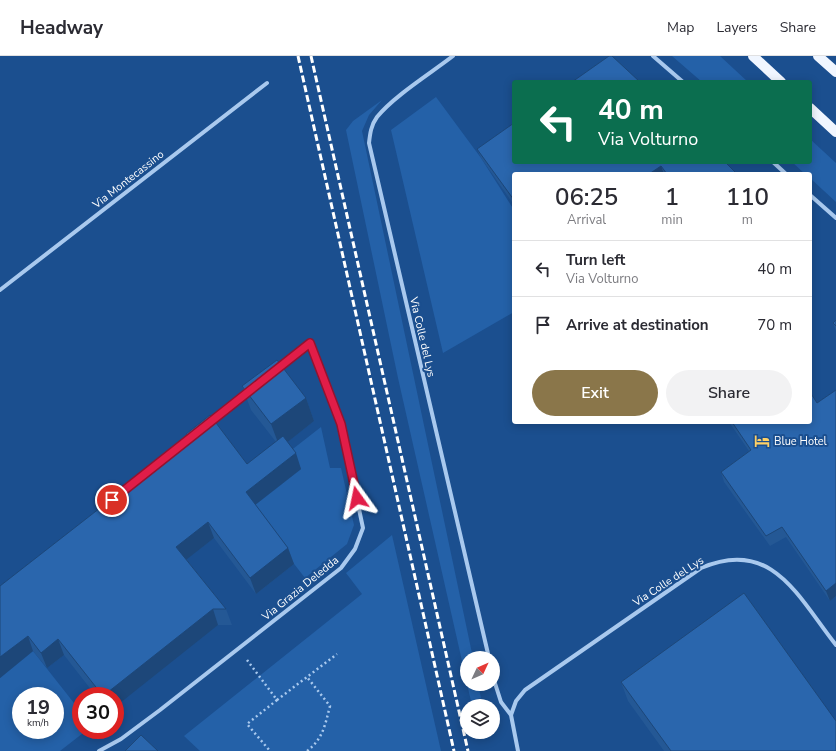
<!DOCTYPE html>
<html lang="en">
<head>
<meta charset="utf-8">
<style>
	body { margin:0; font-family:"Nunito Sans",sans-serif; background:#f2f2f3; color:#2b2b33; height:100vh; display:flex; flex-direction:column; font-size:15px; white-space:nowrap }
	* { box-sizing:border-box; margin:0 }
	p { font-size:13px; color:#7c7c81 }
	.icon { flex:none; width:22px; height:22px; fill:none; stroke:currentColor; stroke-width:2; stroke-linecap:round; stroke-linejoin:round }
	.map { position:relative; flex:1; overflow:hidden }
	.details { position:absolute; left:512px; top:116px; width:300px; height:252px; display:flex; flex-direction:column; background:#fff; border-radius:4px; box-shadow:0 2px 10px #0003 }
	.details>* { flex:none }
	.hud { position:absolute; left:512px; top:24px; width:300px; height:84px; border-radius:4px; box-shadow:0 2px 10px #0003; background:#0b6e4f; color:#fff; overflow:hidden }
	.needle { width:26px; rotate:46deg }
	.controls { position:absolute; left:460px; top:595px; display:grid; gap:8px }
	.controls a { display:grid; place-items:center; width:40px; height:40px; border-radius:50%; background:#fff; box-shadow:0 2px 10px #0003; font-size:20px }
	.speed { position:absolute; left:12px; top:631px; display:flex; gap:8px; font-size:20px; font-weight:700; text-align:center }
	.speed>* { display:grid; place-content:center; width:52px; height:52px; border-radius:50%; background:#fff; box-shadow:0 2px 10px #0003; line-height:1 }
	.speed small { font-size:10px; font-weight:400 }
	.speed .limit { border:6px solid #d22; background:#fff; color:#111 }
	.pin { position:absolute; display:grid; place-items:center; width:34px; height:34px; color:#fff; margin:-17px; border:2px solid #fff; border-radius:50%; box-shadow:0 1px 4px #0007 }
	.me { position:absolute; width:44px; margin:-22px; rotate:348deg; stroke-linejoin:round; filter:drop-shadow(0 0 3px #0008) }
	.turn { display:flex; align-items:center; gap:14px; height:84px; padding:0 20px; font-size:18px }
	.turn .icon { width:52px; height:52px; stroke-width:2.5 }
	.turn b { display:block; font-size:28px; line-height:34px }
	.eta { display:flex; justify-content:space-evenly; align-items:center; height:68px; text-align:center }
	.eta b { font-size:24px; font-weight:600; line-height:28px }
	.action { display:flex; gap:8px; margin-top:auto; padding:8px 20px }
	.action a { flex:1; height:46px; border-radius:24px; background:#8a764a; color:#fff; font-size:16px; font-weight:600; line-height:46px; text-align:center }
	.action a+a { background:#f2f2f3; color:#2b2b33 }
	ul { padding:0; list-style:none }
	li { display:flex; align-items:center; gap:12px; height:56px; padding:0 20px; border-top:1px solid #e1e1e2 }
	li div { flex:1 }
	li b { display:block; font-size:15px }
	li em { font-style:normal }
	header { display:flex; align-items:center; gap:24px; box-sizing:border-box; height:56px; padding:0 20px; background:#fff; border-bottom:1px solid #e1e1e2 }
	header strong { font-size:19px }
	nav { display:flex; gap:22px; margin-inline-start:auto; font-size:14px }
	.map>svg:first-child { display:block }
	.green { fill:#2461a8; fill-rule:evenodd }
	.lines { fill:none; stroke-linecap:round; stroke-linejoin:round }
	.path { stroke:#a9c9ee; stroke-width:2.5; stroke-dasharray:2 3; stroke-linecap:butt }
	.street { stroke:#a9c9ee; stroke-width:4 }
	.primary { stroke:#f0f6ff; stroke-width:10 }
	.rail { stroke:#fff; stroke-width:3; stroke-dasharray:7 3; stroke-linecap:butt }
	.wall { fill:#245895 }
	.shaded-wall { fill:#1d4779 }
	.building { fill:#2a66ad; stroke:#1d4779 }
	.route-casing { stroke:#92132f; stroke-width:10 }
	.route { stroke:#e11d48; stroke-width:7 }
	.labels { text-anchor:middle; stroke-width:4; stroke-linejoin:round; paint-order:stroke }
	.street-label { font-size:11px; fill:#fff; stroke:#1b4f8f }
	.poi-label { font-size:11px; fill:#fff; stroke:#1b4f8f; text-anchor:start }
</style>
</head>
<body>
<header>
<strong>Headway</strong>
<nav><a>Map</a><a>Layers</a><a>Share</a></nav>
</header>
<div class="map">
<svg width="836" height="695" viewBox="0 0 836 695">
	<rect width="100%" height="100%" fill="#1b4f8f"/>
	<!-- green -->
	<path class="green" d="M672 0H720L748 26H702Z
		M436 41 481 102 514 154V256L443 297 391 74Z
		M382 44 369 59 362 75 473 602H467V627L398 322 346 74 353 65Z
		M810 83 836 107V146L810 122V118H805L792 106H810Z
		M321 371 330 412H341L354 469 347 488 305 522 251 452 301 413 289 396Z
		M392 479 441 695H200L184 680 362 538 346 517Z
		M33 595 81 656V674H87L60 695H0V622ZM21 640H55V674H21Z
		M467 628H478L481 642 471 645Z"/>
	<g class="lines">
		<!-- path -->
		<path class="path" d="M247 604 277 644 247 668 270 695
			M277 644 337 598
			M307 695C323 683 325 669 330 650L307 621"/>
		<!-- street -->
		<path class="street" d="M453 0C431 17 394 40 377 61 371 69 370 78 369 87L489 602
			M653 0 683 26
			M773 106 786 118
			M810 139 836 162
			M0 234 267 27
			M209 367 249 335
			M493 621 501 646 511 659 518 695
			M511 659 516 645 525 634 701 512C772 481 798 541 836 589
			M99 695 121 683 160 654 341 512 355 493 363 472 341 368 310 287 278 312"/>
		<!-- primary -->
		<path class="primary" d="M753 0 781 26
			M818 0 836 16
			M810 52 836 76"/>
		<!-- rail -->
		<path class="rail" d="M298 0 454 695
			M311 0 468 695"/>
	</g>
	<!-- wall -->
	<path class="wall" d="M477 93 725 106 737 118H514V149L481 102Z
		M836 264V275L833 267Z
		M242 330 306 342 314 365 287 386 301 413 255 449 288 492 294 508 256 538 214 482 186 503 226 553 232 569H218L115 640H96L64 599 47 612 33 595 0 622V530L150 413 187 382 186 378 247 408 276 386 251 354Z
		M836 334V540L830 545 786 481 770 490 724 426 721 416 749 395 729 366H810L817 347Z
		M621 626 836 695H664L628 645Z"/>
	<!-- shaded-wall -->
	<path class="shaded-wall" d="M661 110 664 118H649Z
		M306 342 314 365 280 392 271 368Z
		M296 397 301 413 251 452 246 436Z
		M208 466 214 482 182 507 176 491Z
		M288 492 294 508 256 538 250 522Z
		M836 527V540L830 545 826 535Z
		M213 553 218 569 115 651V640H103Z
		M28 580 33 595 0 622V601Z
		M58 583 64 599 47 612 41 597Z"/>
	<!-- building -->
	<path class="building" d="M609 0H612L640 26H572Z
		M514 67V106H725L737 118H667L661 110 649 118H514V144L477 93Z
		M836 264V270L833 267Z
		M277 304 306 342 271 368 242 330Z
		M836 334V527L826 535 782 471 766 480 721 416 751 394 732 366H810V336L817 347Z
		M210 359 247 408 283 380 296 397 246 436 288 492 250 522 208 466 176 491 226 553H213L103 640 58 583 41 597 28 580 0 601V530L150 413 188 382 186 378Z
		M744 537 836 665V695H671L621 626Z
		M141 679 158 695H125Z"/>
	<g class="lines">
		<!-- route casing -->
		<g class="route-casing">
			<path id="route" d="M112 444 310 287 341 368 357 442"/>
		</g>
		<!-- route -->
		<use href="#route" class="route"/>
	</g>
	<!-- icons -->
	<defs>
		<g id="hotel-bare" transform="scale(1.2)"><path d="M-6-4.5h1.5V1H6V5H4.5V3h-9V5H-6ZM-4 0a1.8 1.8 0 1 1 3.6 0ZM.5 0V-2.5h3Q6-2.5 6 0Z" fill="#ffd166" stroke="#1b4f8f" stroke-width="2.5" paint-order="stroke"/></g>
	</defs>
	<g fill-rule="evenodd">
		<use href="#hotel-bare" x="762" y="385"/>
	</g>
	<g class="labels">
		<!-- street labels -->
		<g class="street-label">
			<text transform="translate(128 123) rotate(-38)" y="4">Via Montecassino</text>
			<text transform="translate(423 281) rotate(77)" y="4">Via Colle del Lys</text>
			<text transform="translate(668 525) rotate(-33)" y="4">Via Colle del Lys</text>
			<text transform="translate(300 532) rotate(-39)" y="4">Via Grazia Deledda</text>
		</g>
		<!-- poi labels -->
		<g class="poi-label">
			<text x="774" y="389">Blue Hotel</text>
		</g>
	</g>
</svg>
<div class="controls">
<a><svg class="needle" viewBox="-14 -14 28 28"><path d="M0-13l5 13h-10z" fill="#e53935"/><path d="M0 13l5-13h-10z" fill="#7c7c81"/></svg></a>
<a><svg class="icon" aria-label="layers" viewBox="0 0 24 24"><path d="M12 4l9 5-9 5-9-5zM3 14l9 5 9-5"/></svg></a>
</div>
<div class="speed"><div>19<small>km/h</small></div><div class="limit">30</div></div>
<div class="pin" style="left:112px;top:444px;background:#d93025"><svg class="icon" aria-label="arrive" viewBox="0 0 24 24"><path d="M6 21V4h12l-3 4 3 4H6"/></svg></div>
<svg class="me" style="left:357px;top:442px" viewBox="-20 -20 40 40"><path d="M0-17L14 15 0 8-14 15z" fill="#e11d48" stroke="#fff" stroke-width="4"/></svg>
<div class="hud">
<div class="turn"><svg class="icon" aria-label="left" viewBox="0 0 24 24"><path d="M17 20v-9H6M10 6l-5 5 5 5"/></svg><div><b>40 m</b>Via Volturno</div></div>
</div>
<section class="details">
<div class="eta">
<div><b>06:25</b><p>Arrival</p></div>
<div><b>1</b><p>min</p></div>
<div><b>110</b><p>m</p></div>
</div>
<ul>
<li><svg class="icon" aria-label="left" viewBox="0 0 24 24"><path d="M17 20v-9H6M10 6l-5 5 5 5"/></svg><div><b>Turn left</b><p>Via Volturno</p></div><em>40 m</em></li>
<li><svg class="icon" aria-label="arrive" viewBox="0 0 24 24"><path d="M6 21V4h12l-3 4 3 4H6"/></svg><div><b>Arrive at destination</b></div><em>70 m</em></li>
</ul>
<div class="action"><a>Exit</a><a>Share</a></div>
</section>
</div>
</body>
</html>
